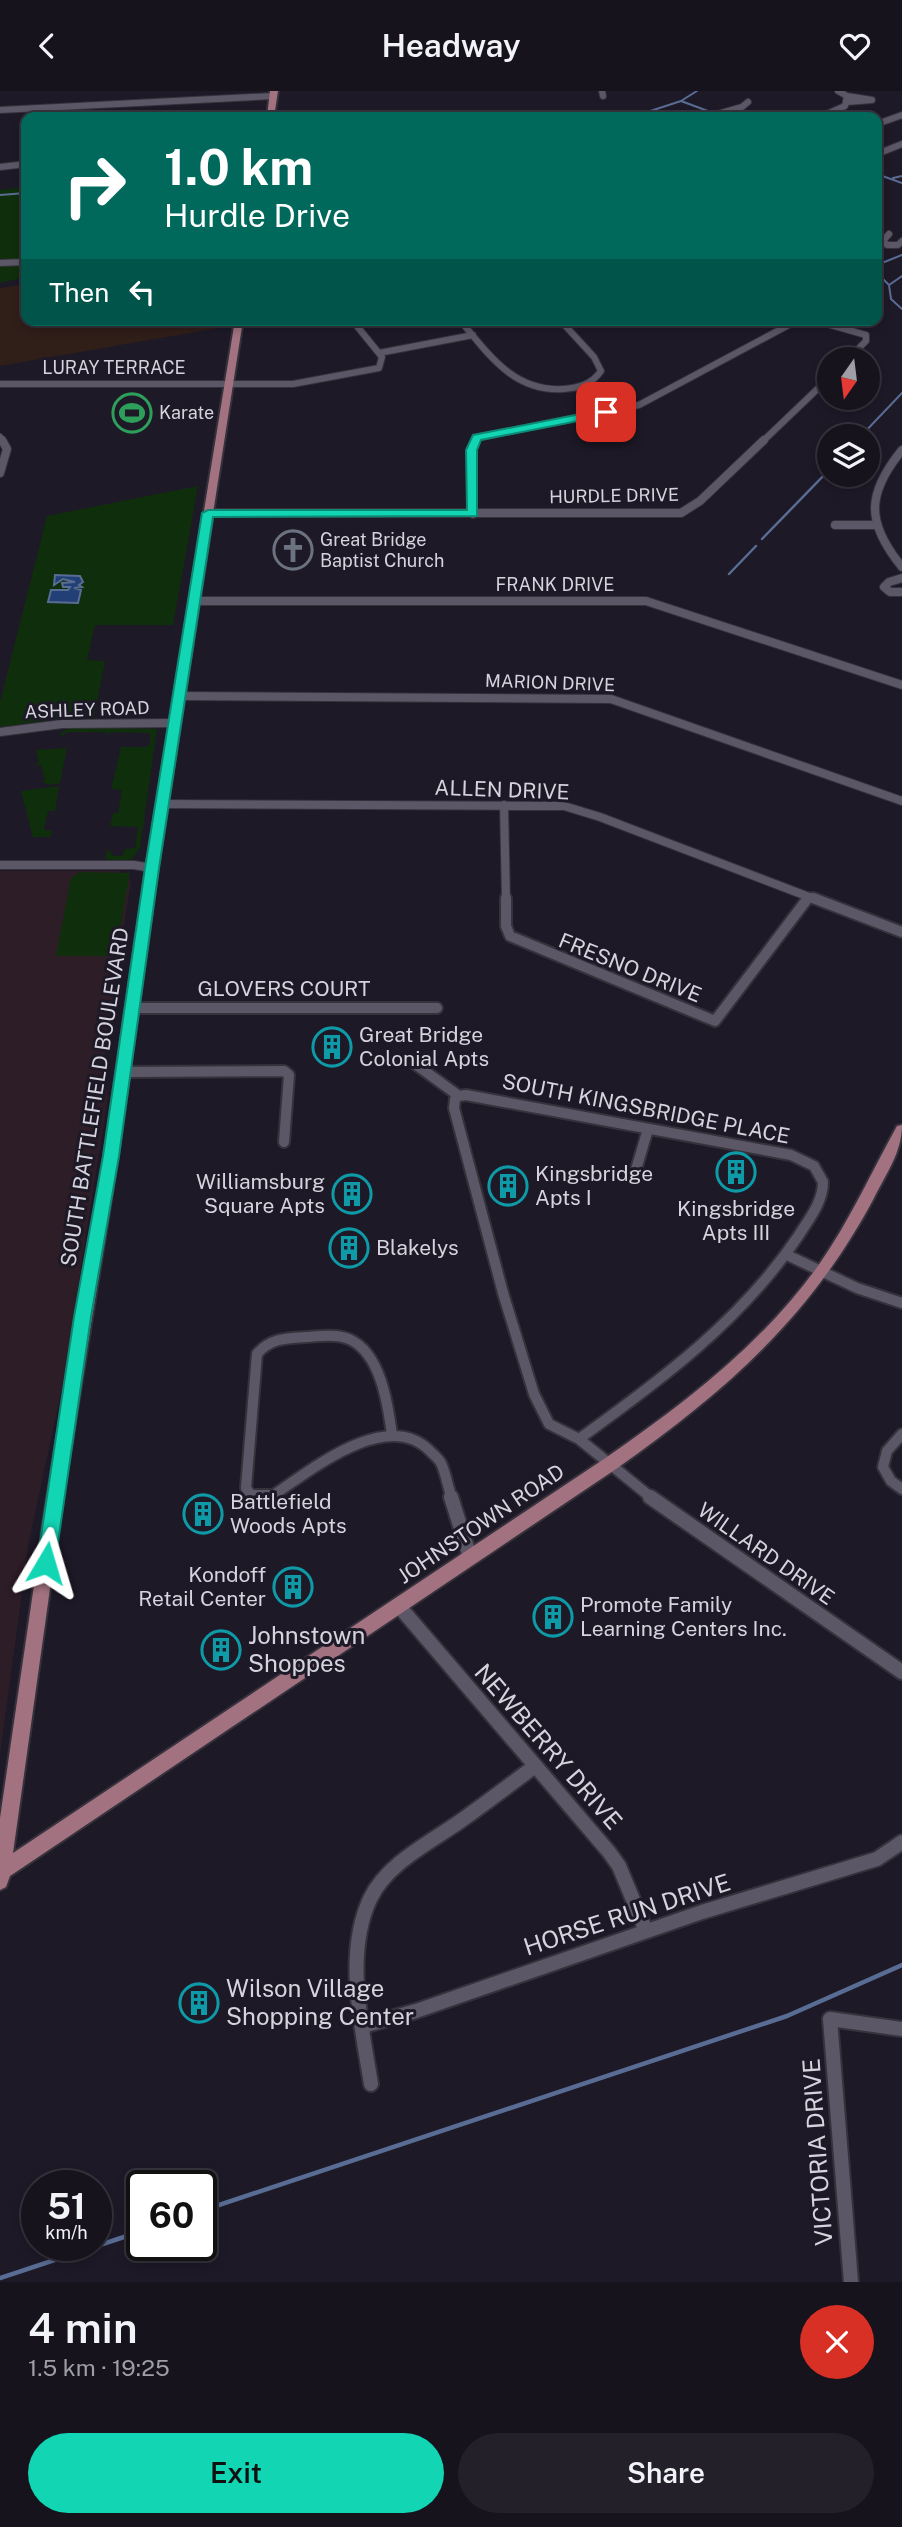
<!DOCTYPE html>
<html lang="en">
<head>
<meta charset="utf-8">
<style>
	body { margin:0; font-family:"Public Sans",sans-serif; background:#23202a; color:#f1f3f6; height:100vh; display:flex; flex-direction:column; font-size:26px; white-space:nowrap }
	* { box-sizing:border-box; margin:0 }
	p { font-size:23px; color:#9e9ea4 }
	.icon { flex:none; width:38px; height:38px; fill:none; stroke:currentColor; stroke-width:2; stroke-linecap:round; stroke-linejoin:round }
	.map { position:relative; height:2191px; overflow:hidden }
	.details { display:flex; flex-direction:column; background:#16131d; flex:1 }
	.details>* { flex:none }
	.banner { position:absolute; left:21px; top:21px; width:861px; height:214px; border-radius:14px; box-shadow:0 4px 10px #0003,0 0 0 2px #35323b; background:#00695c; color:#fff; overflow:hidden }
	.needle { width:46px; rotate:194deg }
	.tools { position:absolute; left:817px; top:256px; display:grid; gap:14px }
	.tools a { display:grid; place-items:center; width:63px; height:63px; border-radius:50%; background:#16131d; box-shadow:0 4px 10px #0003,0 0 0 2px #35323b; font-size:35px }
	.speed { position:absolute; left:21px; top:2079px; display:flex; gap:14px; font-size:35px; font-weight:700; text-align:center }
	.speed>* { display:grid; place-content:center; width:91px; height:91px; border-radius:50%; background:#16131d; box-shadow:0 4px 10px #0003,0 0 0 2px #35323b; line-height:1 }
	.speed small { font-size:18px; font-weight:400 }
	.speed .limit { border:4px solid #111; border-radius:10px; background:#fff; color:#111 }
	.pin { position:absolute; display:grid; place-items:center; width:60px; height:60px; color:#fff; margin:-30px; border-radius:14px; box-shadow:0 4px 10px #0006 }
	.me { position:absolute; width:77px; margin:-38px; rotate:7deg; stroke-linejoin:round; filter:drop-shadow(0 0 5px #0008) }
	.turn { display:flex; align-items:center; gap:24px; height:147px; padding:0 28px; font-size:32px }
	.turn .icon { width:91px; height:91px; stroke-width:2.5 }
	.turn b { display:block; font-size:49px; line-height:60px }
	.then { display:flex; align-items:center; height:66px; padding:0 28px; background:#0003; gap:14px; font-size:26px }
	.round { display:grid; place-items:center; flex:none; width:74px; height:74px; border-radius:37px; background:#23202a }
	.summary { display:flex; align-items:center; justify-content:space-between; height:119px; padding:0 28px }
	h1 { font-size:42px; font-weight:600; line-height:52px }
	.primary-button { display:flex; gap:14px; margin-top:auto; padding:14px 28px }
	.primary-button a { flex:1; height:80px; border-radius:42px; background:#12d5b4; color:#111; font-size:28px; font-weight:600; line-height:80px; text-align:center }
	.primary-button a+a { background:#23202a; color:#f1f3f6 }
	header { display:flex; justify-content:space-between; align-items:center; height:91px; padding:0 28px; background:#16131d; font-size:32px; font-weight:600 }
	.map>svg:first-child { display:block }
	.industrial { fill:#301e19 }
	.education { fill:#2d1d27 }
	.green { fill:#0f2e0b }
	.water { fill:#224075; stroke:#586c94; stroke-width:2 }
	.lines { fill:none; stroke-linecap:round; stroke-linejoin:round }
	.stream-far2 { stroke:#586c94; stroke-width:2 }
	.stream-far1 { stroke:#586c94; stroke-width:2.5 }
	.stream { stroke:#586c94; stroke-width:4.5 }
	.minor-far3-casing { stroke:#35323c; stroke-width:8 }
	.minor-far2-casing { stroke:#35323c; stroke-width:10 }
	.minor-far1-casing { stroke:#35323c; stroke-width:14 }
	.minor-casing { stroke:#35323c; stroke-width:18 }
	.major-casing { stroke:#35323c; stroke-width:4 }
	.minor-far3 { stroke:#5c5767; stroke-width:6 }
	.minor-far2 { stroke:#5c5767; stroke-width:8 }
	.minor-far1 { stroke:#5c5767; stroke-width:10 }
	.minor { stroke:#5c5767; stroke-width:14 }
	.major { fill:#a37281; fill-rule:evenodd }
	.route { fill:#12d5b4; stroke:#0c8a75; stroke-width:2 }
	.labels { text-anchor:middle; stroke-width:6; stroke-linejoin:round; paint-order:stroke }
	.far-street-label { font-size:18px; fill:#d5d3dd; stroke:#1d1927 }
	.far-poi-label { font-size:18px; fill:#d5d3dd; stroke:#1d1927; text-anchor:start }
	.street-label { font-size:21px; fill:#d5d3dd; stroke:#1d1927 }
	.poi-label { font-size:21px; fill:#d5d3dd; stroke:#1d1927; text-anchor:start }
	.near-poi-label { font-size:24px; fill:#d5d3dd; stroke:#1d1927; text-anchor:start }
	.near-street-label { font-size:24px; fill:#d5d3dd; stroke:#1d1927 }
</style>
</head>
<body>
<header><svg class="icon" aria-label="back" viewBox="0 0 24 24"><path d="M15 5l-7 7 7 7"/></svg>Headway<svg class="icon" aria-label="heart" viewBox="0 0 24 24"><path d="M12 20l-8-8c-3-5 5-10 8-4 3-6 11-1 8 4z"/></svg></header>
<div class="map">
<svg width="902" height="2191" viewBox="0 0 902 2191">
	<rect width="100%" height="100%" fill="#1d1927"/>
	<!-- industrial -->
	<path class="industrial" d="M26 193V229H225L224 236 0 275V197Z"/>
	<!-- education -->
	<path class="education" d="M0 780H119L131 789 103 973 108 1006 62 1297 29 1450 0 1663Z"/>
	<!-- green -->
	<path class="green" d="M26 96V186L0 192V99Z
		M198 395 173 534H95L87 569 105 570 94 627 57 628 0 636V611L47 425Z
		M70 636 157 638 140 757 131 769 114 771 105 767 107 759 111 760V764L122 765 125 758 135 757 138 736 110 735 113 722H118L122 699 111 698 121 656H147L150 651V642L110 641 107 645 106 641H67L63 645 59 643Z
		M67 657 60 692 50 694 40 690 45 689 41 674H33L39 672 36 659Z
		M59 695 55 720H48L44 739 52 740 51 746H33L21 700Z
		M80 781 130 782 115 865H56L71 787Z"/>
	<!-- water -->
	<path class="water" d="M55 484 80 485 83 491 79 494 82 496 74 497 81 499 78 512 48 511 51 499H68L70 496H63L62 492 75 491 63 488 54 494Z"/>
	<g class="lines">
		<!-- stream-far2 -->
		<path class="stream-far2" d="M681 10 724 26
			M632 26 681 10 697 0
			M877 83 902 92
			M893 87 902 85
			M0 104 26 102
			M877 174 902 164
			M877 182 889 194
			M902 185 889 194 891 208 902 218
			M861 345 902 302"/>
		<!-- stream-far1 -->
		<path class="stream-far1" d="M762 448 830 378
			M729 483 756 455"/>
		<!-- stream -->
		<path class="stream" d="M201 2120 787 1925 902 1874
			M0 2187 142 2140"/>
		<!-- minor-far3 casing -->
		<g class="minor-far3-casing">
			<path id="minor-far3" d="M602 0 603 5
				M847 5 872 9 847 11
				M0 19 273 5
				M721 22 742 16 748 11
				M820 26 845 15 847 5 838 0
				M877 33 902 24
				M877 63 902 53
				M0 76 26 73
				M889 143 883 150 887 154H898L902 150
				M0 172 26 171
				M460 229C489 264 514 301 563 298 579 297 592 293 601 280L594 266 560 229
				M813 229 866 244V250L848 268
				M563 233 586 229
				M379 262 473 244
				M0 293H293L379 277 382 266 352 229
				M0 346 3 351
				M474 351 476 347 639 314 798 229
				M762 351 830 286"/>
		</g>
		<!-- minor-far2 casing -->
		<g class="minor-far2-casing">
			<path id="minor-far2" d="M902 359C866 403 866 432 902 476
				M0 382 7 358 2 349
				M208 422H681L700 410 764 349
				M473 423 471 359 475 349
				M835 434H876
				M902 487 889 491 884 496 890 501H902
				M194 510H646L902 594
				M179 605 611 608 902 710
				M0 641 62 633 175 632
				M162 713 564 715 600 726 817 809
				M504 714 506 809
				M0 774H134L152 777
				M807 809 809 806"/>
		</g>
		<!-- minor-far1 casing -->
		<g class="minor-far1-casing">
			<path id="minor-far1" d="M506 807V835L510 845 715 930 808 807
				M813 807 902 841
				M132 917H437
				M411 970 459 1005
				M123 981 284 980 289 984 284 1051
				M459 1005 455 1008 454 1017 503 1202 534 1303 549 1333 579 1348 653 1408
				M459 1005 466 1004 791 1064 814 1075 823 1091C823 1111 809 1128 799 1144 742 1229 661 1289 579 1348
				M635 1082 648 1038
				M787 1164 857 1197 902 1212
				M902 1343 887 1360 883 1376 891 1390 902 1398
				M392 1344C388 1314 381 1262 349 1248 336 1243 320 1245 306 1246 287 1247 270 1247 257 1263L246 1397C252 1408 261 1409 272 1405 310 1380 387 1316 430 1360 434 1364 438 1367 441 1372 446 1383 448 1396 452 1408"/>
		</g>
		<!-- minor casing -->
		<g class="minor-casing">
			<path id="minor" d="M254 1406H269
				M451 1406 470 1466
				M650 1406 902 1581
				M398 1514 609 1761 619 1775 646 1840
				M363 1935 416 1920 702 1821 877 1768 902 1751
				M371 1993C362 1936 344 1864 370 1808 387 1772 431 1751 462 1729 487 1711 511 1693 535 1675
				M851 2191 830 1928 902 1938"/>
		</g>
		<!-- major casing -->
		<g class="major-casing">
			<path id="major" d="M270 0H278L274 26H267Z
				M235 229H243L158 777 118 1065 61 1419 13 1762 604 1368C684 1313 761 1254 818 1175 849 1131 871 1082 897 1035L902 1034C902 1061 886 1083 874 1107 810 1227 726 1300 616 1378L10 1785 6 1796 0 1799V1727L45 1419 104 1065 146 777Z"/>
		</g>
		<!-- minor-far3 -->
		<use href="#minor-far3" class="minor-far3"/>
		<!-- minor-far2 -->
		<use href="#minor-far2" class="minor-far2"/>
		<!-- minor-far1 -->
		<use href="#minor-far1" class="minor-far1"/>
		<!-- minor -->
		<use href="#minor" class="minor"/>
		<!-- major -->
		<use href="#major" class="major"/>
	</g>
	<!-- route -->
	<path class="route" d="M606 318 609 319V324L481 349 477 359V425L213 426 159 777 119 1065 91 1226 55 1472 52 1478 46 1480 39 1478 37 1472 74 1226 103 1065 145 777 202 422 208 419H467L466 359 473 344Z"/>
	<!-- icons -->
	<defs>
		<g id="stadium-ring" transform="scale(2.0125)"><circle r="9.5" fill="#1d1927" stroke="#2e9e5b" stroke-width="1.5"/><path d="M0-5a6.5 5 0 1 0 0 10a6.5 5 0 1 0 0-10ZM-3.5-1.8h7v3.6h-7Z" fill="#2e9e5b"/></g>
		<g id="church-ring" transform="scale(2.0125)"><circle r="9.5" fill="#1d1927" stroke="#6b7280" stroke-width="1.5"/><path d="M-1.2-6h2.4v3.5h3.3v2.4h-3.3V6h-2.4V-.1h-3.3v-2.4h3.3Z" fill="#6b7280"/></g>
		<g id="building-ring" transform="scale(2.0125)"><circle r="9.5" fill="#1d1927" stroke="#0f9aa8" stroke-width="1.5"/><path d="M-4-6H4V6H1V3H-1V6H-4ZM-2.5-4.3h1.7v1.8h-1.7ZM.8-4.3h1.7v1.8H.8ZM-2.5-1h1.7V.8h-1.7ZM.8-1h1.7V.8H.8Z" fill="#0f9aa8"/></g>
	</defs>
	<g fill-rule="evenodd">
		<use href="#stadium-ring" x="132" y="322"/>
		<use href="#church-ring" x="293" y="459"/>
		<use href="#building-ring" x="332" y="956"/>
		<use href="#building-ring" x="736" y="1081"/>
		<use href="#building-ring" x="508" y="1095"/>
		<use href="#building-ring" x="352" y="1103"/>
		<use href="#building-ring" x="349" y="1157"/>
		<use href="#building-ring" x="203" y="1423"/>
		<use href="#building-ring" x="293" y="1496"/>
		<use href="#building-ring" x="553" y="1526"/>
		<use href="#building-ring" x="221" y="1559"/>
		<use href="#building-ring" x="199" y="1912"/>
	</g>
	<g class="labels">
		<!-- far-street labels -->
		<g class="far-street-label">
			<text x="114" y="283">LURAY TERRACE</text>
			<text transform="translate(614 405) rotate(-1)" y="6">HURDLE DRIVE</text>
			<text x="555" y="500">FRANK DRIVE</text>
			<text transform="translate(550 592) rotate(2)" y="6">MARION DRIVE</text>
			<text transform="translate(87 619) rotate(-2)" y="6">ASHLEY ROAD</text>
		</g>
		<!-- far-poi labels -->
		<g class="far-poi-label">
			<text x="159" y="328">Karate</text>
			<text x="320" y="455">Great Bridge<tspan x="320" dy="21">Baptist Church</tspan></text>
		</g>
		<!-- street labels -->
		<g class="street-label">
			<text transform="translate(502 699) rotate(2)" y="7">ALLEN DRIVE</text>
			<text transform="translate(630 877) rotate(22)" y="7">FRESNO DRIVE</text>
			<text x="284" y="905">GLOVERS COURT</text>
			<text transform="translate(95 1006) rotate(-81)" y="7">SOUTH BATTLEFIELD BOULEVARD</text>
			<text transform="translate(646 1018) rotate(11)" y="7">SOUTH KINGSBRIDGE PLACE</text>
			<text transform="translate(481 1433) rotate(-34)" y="7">JOHNSTOWN ROAD</text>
			<text transform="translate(766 1463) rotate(35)" y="7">WILLARD DRIVE</text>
		</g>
		<!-- poi labels -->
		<g class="poi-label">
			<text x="359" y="951">Great Bridge<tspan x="359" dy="24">Colonial Apts</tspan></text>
			<text x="535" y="1090">Kingsbridge<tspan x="535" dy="24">Apts I</tspan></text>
			<text x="325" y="1098" text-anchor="end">Williamsburg<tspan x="325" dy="24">Square Apts</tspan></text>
			<text x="736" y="1125" text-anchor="middle">Kingsbridge<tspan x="736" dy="24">Apts III</tspan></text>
			<text x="376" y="1164">Blakelys</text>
			<text x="230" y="1418">Battlefield<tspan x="230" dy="24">Woods Apts</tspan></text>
			<text x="266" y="1491" text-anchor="end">Kondoff<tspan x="266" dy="24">Retail Center</tspan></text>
			<text x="580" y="1521">Promote Family<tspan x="580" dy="24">Learning Centers Inc.</tspan></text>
		</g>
		<!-- near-poi labels -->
		<g class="near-poi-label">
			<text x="248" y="1553">Johnstown<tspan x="248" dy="28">Shoppes</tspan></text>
			<text x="226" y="1906">Wilson Village<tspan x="226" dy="28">Shopping Center</tspan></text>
		</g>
		<!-- near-street labels -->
		<g class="near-street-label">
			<text transform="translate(548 1656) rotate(49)" y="8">NEWBERRY DRIVE</text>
			<text transform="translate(627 1824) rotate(-18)" y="8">HORSE RUN DRIVE</text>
			<text transform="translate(818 2061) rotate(-94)" y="8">VICTORIA DRIVE</text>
		</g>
	</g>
</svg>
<div class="tools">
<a><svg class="needle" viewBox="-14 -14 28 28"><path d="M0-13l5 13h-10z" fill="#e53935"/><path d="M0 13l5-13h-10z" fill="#9e9ea4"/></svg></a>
<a><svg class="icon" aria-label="layers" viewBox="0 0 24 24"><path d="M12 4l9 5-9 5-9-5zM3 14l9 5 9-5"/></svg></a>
</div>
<div class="speed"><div>51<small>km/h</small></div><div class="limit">60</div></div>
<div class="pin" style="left:606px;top:321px;background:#d93025"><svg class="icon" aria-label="arrive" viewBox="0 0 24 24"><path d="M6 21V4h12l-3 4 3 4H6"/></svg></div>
<svg class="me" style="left:46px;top:1472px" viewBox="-20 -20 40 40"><path d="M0-17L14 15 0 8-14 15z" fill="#12d5b4" stroke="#fff" stroke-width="4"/></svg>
<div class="banner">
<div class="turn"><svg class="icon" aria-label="right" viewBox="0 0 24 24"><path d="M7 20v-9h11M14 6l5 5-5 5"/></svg><div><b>1.0 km</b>Hurdle Drive</div></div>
<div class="then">Then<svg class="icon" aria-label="left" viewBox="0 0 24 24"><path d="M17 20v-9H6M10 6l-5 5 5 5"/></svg></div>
</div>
</div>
<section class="details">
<div class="summary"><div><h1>4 min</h1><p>1.5 km · 19:25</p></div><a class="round" style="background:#d93025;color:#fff"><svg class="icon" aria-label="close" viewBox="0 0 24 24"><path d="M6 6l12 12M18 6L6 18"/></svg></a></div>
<div class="primary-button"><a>Exit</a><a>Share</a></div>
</section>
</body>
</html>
